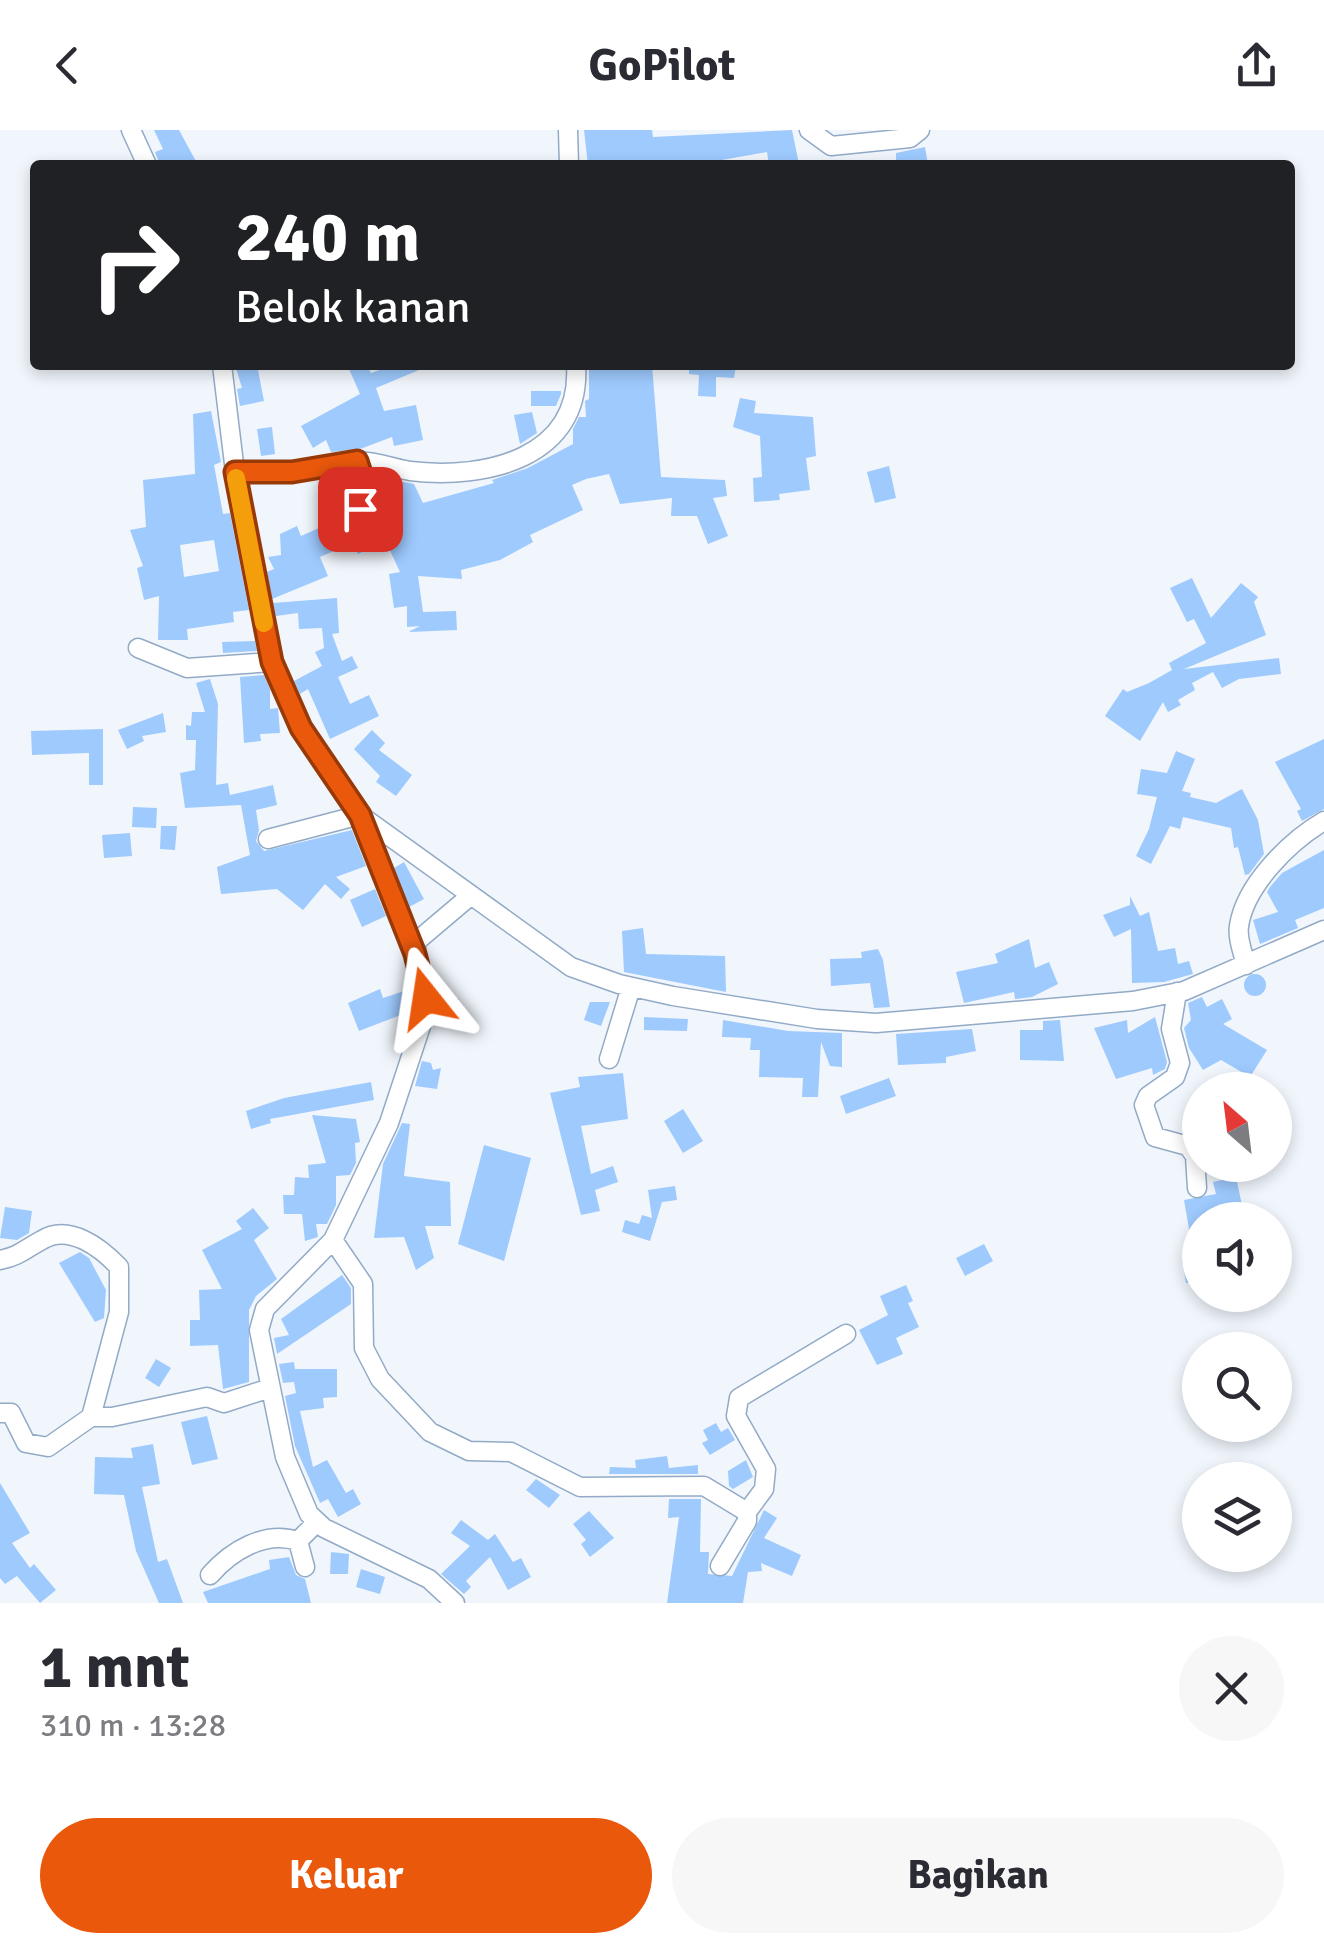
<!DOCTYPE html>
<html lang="id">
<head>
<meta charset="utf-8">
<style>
	body { margin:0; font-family:Signika,sans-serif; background:#f7f7f7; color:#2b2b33; height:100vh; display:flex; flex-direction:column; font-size:38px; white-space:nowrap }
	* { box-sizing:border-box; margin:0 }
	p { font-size:32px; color:#7c7c81 }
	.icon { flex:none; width:55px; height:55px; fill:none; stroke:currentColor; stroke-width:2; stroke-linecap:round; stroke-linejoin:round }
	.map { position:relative; height:1473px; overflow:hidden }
	.panel { display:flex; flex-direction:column; background:#fff; flex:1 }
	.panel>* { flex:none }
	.banner { position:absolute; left:30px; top:30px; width:1265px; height:210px; border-radius:10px; box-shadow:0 5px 15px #0003; background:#202124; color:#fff; overflow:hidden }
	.needle { width:65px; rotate:332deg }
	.fabs { position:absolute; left:1182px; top:942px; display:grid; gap:20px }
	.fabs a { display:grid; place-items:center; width:110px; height:110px; border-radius:50%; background:#fff; box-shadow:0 5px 15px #0003; font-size:50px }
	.pin { position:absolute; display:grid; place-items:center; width:85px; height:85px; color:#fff; margin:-42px; border-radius:20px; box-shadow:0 5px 15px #0006 }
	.me { position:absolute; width:110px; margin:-55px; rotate:345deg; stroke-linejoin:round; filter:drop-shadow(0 0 8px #0008) }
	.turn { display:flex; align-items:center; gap:35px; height:210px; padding:0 40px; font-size:45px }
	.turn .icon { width:130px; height:130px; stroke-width:2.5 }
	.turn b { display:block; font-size:70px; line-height:85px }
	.round { display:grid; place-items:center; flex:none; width:105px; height:105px; border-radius:52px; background:#f7f7f7 }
	.summary { display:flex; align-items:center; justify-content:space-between; height:170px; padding:0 40px }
	h1 { font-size:60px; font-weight:700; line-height:75px }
	.action { display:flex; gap:20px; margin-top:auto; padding:20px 40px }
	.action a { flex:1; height:115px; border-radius:60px; background:#ea580c; color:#fff; font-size:40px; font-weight:700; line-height:115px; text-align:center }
	.action a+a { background:#f7f7f7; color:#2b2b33 }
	header { display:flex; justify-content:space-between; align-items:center; height:130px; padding:0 40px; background:#fff; font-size:45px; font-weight:700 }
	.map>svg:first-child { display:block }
	.building { fill:#9ecafe; fill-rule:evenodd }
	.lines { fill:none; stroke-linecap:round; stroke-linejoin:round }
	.minor-casing { stroke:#92aac6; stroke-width:21 }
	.minor { stroke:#fff; stroke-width:18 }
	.route-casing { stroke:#983908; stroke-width:25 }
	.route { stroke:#ea580c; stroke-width:18 }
	.slow { stroke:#f59e0b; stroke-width:18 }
</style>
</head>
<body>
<header><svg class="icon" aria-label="back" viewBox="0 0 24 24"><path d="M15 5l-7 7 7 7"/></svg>GoPilot<svg class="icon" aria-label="share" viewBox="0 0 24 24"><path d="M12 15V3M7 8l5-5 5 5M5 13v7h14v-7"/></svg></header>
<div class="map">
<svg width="1324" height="1473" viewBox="0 0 1324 1473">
	<rect width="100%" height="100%" fill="#f1f6fd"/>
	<!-- building -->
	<path class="building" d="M154 0H179L198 35H160L155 22 163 19Z
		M584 0H652L653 7 792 0 799 34 769 35 767 22 694 35H588Z
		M925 17 928 35H896V23Z
		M235 235H257L264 271 240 276 237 259 242 258Z
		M357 235H367L371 243 394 235H431L376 258 384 281 416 275 423 310 394 316 392 307 360 319 331 322 326 310 313 318 301 296 360 264 349 239Z
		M652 235 661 347 725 350 727 366 713 368 728 406 708 414 697 386H671L672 368 620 374 609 344 586 349 572 355 583 380 530 405 533 412 500 430 461 440 462 449 418 446 423 482 456 481 457 500 408 502 420 496 407 497V476L394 478 389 444 400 442 385 410 358 424 349 405 380 389 378 381 384 380 375 352 384 348 414 354 423 373 494 353 492 350 528 338 573 314V299L579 287H586L585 271 589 269V236Z
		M689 235H736L734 248 716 247V267L698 266 699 245 689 244Z
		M531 261H561V264L556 276H531Z
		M740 268 756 271 754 283 813 287 816 326 806 328 810 360 779 364 780 370 754 372 753 348 762 347 760 306 733 297Z
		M211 281 221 332 214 335 223 384 230 383 249 480 233 482 234 492 187 499 188 510H158L159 466 144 470 137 438 143 436 130 400 146 397 143 350 195 344 193 284ZM214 410 219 441 184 447 180 415Z
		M532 282 537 303 520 314 514 285Z
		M272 297 275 324 261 326 257 299Z
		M889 336 896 368 875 373 867 342Z
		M339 389 352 413 320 427 328 446 272 469 267 442 274 439 268 427 281 425 280 404 297 396 301 406Z
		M1192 448 1211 488 1241 453 1258 467 1254 472 1266 505 1184 539 1279 528 1281 544 1239 549 1222 558 1213 542 1192 553 1195 560 1178 570 1181 575 1168 582 1163 572 1140 611 1105 586 1123 559 1127 562 1149 553 1172 540 1169 533 1206 513 1194 489 1187 492 1170 458Z
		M337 468 339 503 332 504 342 531 352 526 358 538 338 547 350 574 369 565 379 586 330 609 308 559 300 564 294 551 322 536 315 522 324 518 322 498 299 499 298 483 276 486 273 473Z
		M255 511 257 521 223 523 222 512Z
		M264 545 270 559V579L278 578 280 603 260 604 261 611 244 613 240 547Z
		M210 549 218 574 216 655 228 653 230 665 273 655 277 675 256 680 259 700 256 711 264 721 352 700 366 736 336 747 350 759 341 769 325 754 303 780 277 759 221 764 217 737 250 725 241 675 185 678 180 643 195 640 196 610H186V595L191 596 192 582H205L196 553Z
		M163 583 166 602 142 606 144 611 127 619 118 600Z
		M103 599V655H89V623L32 625 31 601Z
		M372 600 385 613 379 620 412 645 396 666 376 652 380 646 354 619Z
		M1324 609V679L1302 691 1297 681 1301 679 1275 632Z
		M1176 621 1195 629 1182 661 1191 663 1190 667 1216 673 1242 659 1258 690 1264 724 1249 744 1245 745 1238 717 1234 718 1231 698 1183 687 1180 699 1170 696 1151 734 1136 726 1149 699 1157 667 1137 664 1141 639 1167 643Z
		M133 677 157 678 156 698 132 697Z
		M161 696H177L175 720 160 719Z
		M130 703 132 726 104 728 102 705Z
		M1324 720V778L1295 790 1298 798 1260 814 1253 790 1278 782 1267 762 1270 757 1282 743Z
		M404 732 424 769 409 777 394 738Z
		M375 759 386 786 362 797 350 770Z
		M1130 766 1140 786 1149 782 1158 821 1175 818 1178 834 1189 831 1193 844 1164 852 1132 853 1131 799 1114 807 1103 785 1130 775Z
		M643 798 646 824 725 826 726 862 624 842 622 801Z
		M1029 809 1035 838 1049 832 1058 854 1032 867 1015 869 1014 862 964 873 956 842 998 833 995 824Z
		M878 819 883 830 890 877 874 878 870 853 831 856 830 829 862 828 861 822Z
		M1244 855a11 11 0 1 1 22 0a11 11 0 1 1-22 0Z
		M380 859 383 868 404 861 411 881 359 901 348 873Z
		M444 862 459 869 449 893 436 887Z
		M1202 867 1207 877 1222 869 1232 889 1223 894 1267 920 1250 947 1221 930 1203 940 1189 918 1184 898 1191 890 1188 873Z
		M590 872H610L601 896 584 890Z
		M644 887 688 889 687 901 644 900Z
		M1155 887 1167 932 1165 939 1153 945 1152 938 1116 949 1094 898 1127 890 1128 903Z
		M723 890 788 901 842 903V937L830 936 821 912 818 967H802L803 948 759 947 760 920H750L751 908 722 907Z
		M1060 890 1064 931 1020 930V900H1043V891Z
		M972 899 976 921 946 927V933L898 935 896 904Z
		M422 931 431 933 433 940 441 938 437 959 415 956Z
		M623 943 628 989 581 996 591 1044 613 1036 618 1052 595 1060 600 1081 581 1085 550 963 580 957 578 947Z
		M889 948 896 966 846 984 840 966Z
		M371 952 374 970 270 989 271 993 251 999 246 981 284 968Z
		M683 979 703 1011 683 1023 664 991Z
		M312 985 356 989 360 1012 355 1013 356 1033 350 1045 336 1046V1075L327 1094H316L318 1107 305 1111 302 1084H284L283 1065H294L295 1047 309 1048 308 1035 326 1033Z
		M402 993 410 994 404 1046 450 1052 451 1096H425L434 1128 416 1140 404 1107 374 1108 383 1034Z
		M484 1015 531 1028 504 1131 458 1114Z
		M1236 1047 1243 1080 1200 1090V1122H1193L1184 1070 1216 1064 1213 1052Z
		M675 1056 677 1070 662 1072 650 1111 622 1102 625 1090 639 1094 642 1085 652 1088 648 1060Z
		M5 1077 32 1081 29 1103 17 1110 0 1108Z
		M253 1078 269 1098 254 1110 277 1149 256 1166 249 1180V1252L223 1259 218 1215 190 1216V1190H200L199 1160 222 1159 202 1120 242 1099 236 1091Z
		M984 1114 993 1131 965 1146 956 1128Z
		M80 1122 89 1128 106 1160 104 1188 95 1192 59 1133Z
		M1200 1126V1151L1186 1153 1182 1130Z
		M342 1145 351 1158V1174L277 1224 274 1208 289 1205 281 1189Z
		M906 1155 913 1171 908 1173 919 1197 896 1208 903 1224 877 1235 859 1200 888 1185 880 1166Z
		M156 1229 171 1238 159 1257 145 1248Z
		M294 1232 295 1239H337V1267L323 1268 324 1278 300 1281 313 1337 327 1330 346 1363 353 1359 361 1374 338 1387 328 1369 320 1373 295 1316 285 1266 296 1263 294 1252 283 1253 279 1234Z
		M207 1286 218 1329 192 1335 181 1292Z
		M716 1293 721 1302 728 1298 735 1310 710 1325 702 1313 708 1310 703 1300Z
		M153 1314 160 1354 142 1357 158 1432 167 1429 183 1473H159L136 1421 124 1365 94 1364 95 1327 133 1328 131 1318Z
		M667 1326 669 1338 698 1335V1344H609L610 1337 636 1338 635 1330Z
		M746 1330 753 1347 733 1359 729 1356 728 1341Z
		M536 1349 560 1365 549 1378 526 1360Z
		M0 1353 30 1403 12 1413 30 1438 34 1434 56 1460 40 1473 17 1446 5 1454 0 1448Z
		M669 1369H701L700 1422H709L708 1444 732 1446 764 1380 777 1388 764 1408 801 1425 792 1446 761 1433 762 1441 748 1442 743 1473H667L679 1387 668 1388Z
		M589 1381 614 1408 590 1427 581 1414 586 1410 573 1394Z
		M461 1390 488 1410 495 1404 513 1432 521 1428 531 1447 508 1460 490 1427 466 1451 471 1457 464 1464 441 1444 470 1416 451 1403Z
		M331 1422 349 1424 348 1444H330Z
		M289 1427 296 1445 305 1449 311 1473H208L203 1462 270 1439 269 1430Z
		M361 1439 385 1447 380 1464 356 1457Z"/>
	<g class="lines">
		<!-- minor casing -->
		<g class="minor-casing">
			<path id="minor" d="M131 0 147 35
				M568 0 569 35
				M809 0 831 16 910 8 920 0
				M222 235 235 342 272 532 301 598 360 685 571 837 619 854 673 866 817 889 876 893 1133 871 1184 861 1324 800
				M235 342C255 341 276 343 297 341 316 339 337 332 357 331 375 331 393 338 410 341 486 350 582 328 576 235
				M351 390 366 368 357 331
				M138 518 187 538 272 532
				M268 709 360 685 414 824
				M1246 835C1243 823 1237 808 1239 796 1245 755 1290 711 1324 691
				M1177 862 1171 899 1180 933 1175 947 1148 966 1144 975 1155 1007 1188 1016 1195 1026 1197 1058
				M609 929 631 857
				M333 1110 363 1154 364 1218 380 1249 430 1302 469 1321 511 1322 580 1357 704 1356 747 1382 764 1359 766 1339 736 1286 739 1268 846 1204
				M0 1130C20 1126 25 1119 42 1110 69 1093 101 1118 119 1137V1182L91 1287
				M0 1283H11L26 1313 48 1317 91 1287H112L207 1267 224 1273 267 1259
				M720 1436 747 1391V1382
				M305 1437 298 1411 317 1392
				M210 1445C231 1421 265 1400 298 1411
				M455 1473 429 1449 324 1398 309 1384 285 1327 259 1200 265 1179 333 1110 389 993 423 890 426 868 415 824 417 811 469 767"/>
		</g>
		<!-- minor -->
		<use href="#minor" class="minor"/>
	</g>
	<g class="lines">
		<!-- route casing -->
		<g class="route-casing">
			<path id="route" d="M360 379 367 362 357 331 292 342H235L272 532 301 598 360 685 415 824 426 868"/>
		</g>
		<!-- route -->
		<use href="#route" class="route"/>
		<!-- slow -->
		<path class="slow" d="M236 348 264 493"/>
	</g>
</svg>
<div class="fabs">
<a><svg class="needle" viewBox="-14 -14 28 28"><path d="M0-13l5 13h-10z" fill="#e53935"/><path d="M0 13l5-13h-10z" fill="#7c7c81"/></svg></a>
<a><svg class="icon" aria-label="sound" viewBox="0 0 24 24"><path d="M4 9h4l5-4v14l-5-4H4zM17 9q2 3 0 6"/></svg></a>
<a><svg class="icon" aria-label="search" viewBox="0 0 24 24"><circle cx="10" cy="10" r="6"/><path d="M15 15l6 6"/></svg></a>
<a><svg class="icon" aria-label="layers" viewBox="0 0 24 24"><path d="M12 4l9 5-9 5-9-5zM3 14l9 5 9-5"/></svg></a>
</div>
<div class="pin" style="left:360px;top:379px;background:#d93025"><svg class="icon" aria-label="arrive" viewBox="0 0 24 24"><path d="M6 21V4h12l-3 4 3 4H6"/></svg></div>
<svg class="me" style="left:426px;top:868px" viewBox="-20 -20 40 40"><path d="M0-17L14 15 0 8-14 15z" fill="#ea580c" stroke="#fff" stroke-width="4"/></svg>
<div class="banner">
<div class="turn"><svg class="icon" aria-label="right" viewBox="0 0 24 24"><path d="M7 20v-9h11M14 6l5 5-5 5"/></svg><div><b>240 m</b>Belok kanan</div></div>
</div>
</div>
<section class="panel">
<div class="summary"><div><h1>1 mnt</h1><p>310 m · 13:28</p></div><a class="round"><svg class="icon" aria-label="close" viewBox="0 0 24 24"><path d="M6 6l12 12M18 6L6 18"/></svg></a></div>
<div class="action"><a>Keluar</a><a>Bagikan</a></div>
</section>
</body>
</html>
